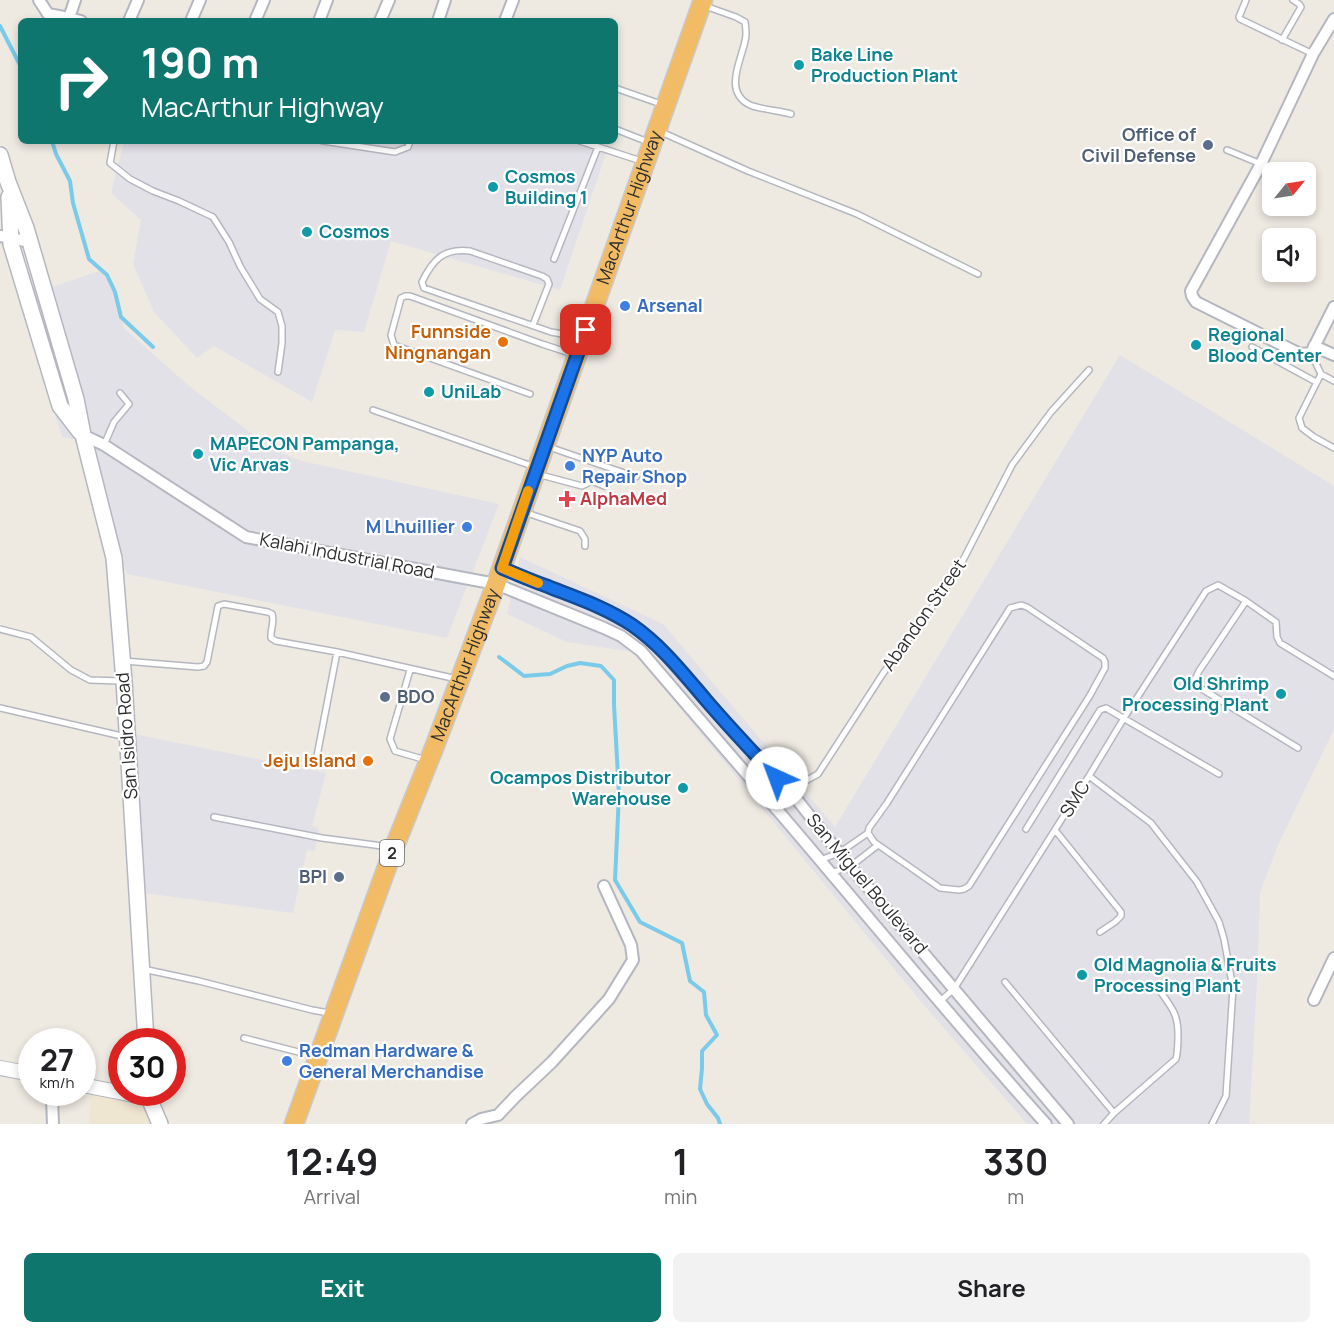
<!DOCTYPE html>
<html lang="en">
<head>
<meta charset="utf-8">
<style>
	body { margin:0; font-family:Manrope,sans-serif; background:#f2f2f2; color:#202124; height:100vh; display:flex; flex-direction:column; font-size:22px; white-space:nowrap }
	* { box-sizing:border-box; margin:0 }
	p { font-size:20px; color:#757577 }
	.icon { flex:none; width:33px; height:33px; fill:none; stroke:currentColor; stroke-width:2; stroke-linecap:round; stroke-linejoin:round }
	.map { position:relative; height:1124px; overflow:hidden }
	.side { display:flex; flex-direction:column; background:#fff; flex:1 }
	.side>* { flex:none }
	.hud { position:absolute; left:18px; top:18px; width:600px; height:126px; border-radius:9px; box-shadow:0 3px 9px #0003; background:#0f766e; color:#fff; overflow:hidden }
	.needle { width:39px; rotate:60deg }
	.tools { position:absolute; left:1262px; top:162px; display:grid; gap:12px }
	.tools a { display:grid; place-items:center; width:54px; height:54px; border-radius:9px; background:#fff; box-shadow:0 3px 9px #0003; font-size:30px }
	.speed { position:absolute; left:18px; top:1028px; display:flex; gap:12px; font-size:30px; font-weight:700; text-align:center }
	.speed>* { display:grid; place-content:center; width:78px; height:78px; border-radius:50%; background:#fff; box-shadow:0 3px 9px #0003; line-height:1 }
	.speed small { font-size:15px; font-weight:400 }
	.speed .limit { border:9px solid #d22; background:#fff; color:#111 }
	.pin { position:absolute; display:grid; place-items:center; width:51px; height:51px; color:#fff; margin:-26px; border-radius:12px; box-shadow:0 3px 9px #0006 }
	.me { position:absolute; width:66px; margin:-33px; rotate:317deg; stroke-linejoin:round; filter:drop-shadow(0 0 4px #0008) }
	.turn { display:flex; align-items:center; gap:21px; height:126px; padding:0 24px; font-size:27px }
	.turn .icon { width:78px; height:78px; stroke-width:2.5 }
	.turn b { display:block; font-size:42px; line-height:51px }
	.eta { display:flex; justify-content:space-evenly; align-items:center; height:102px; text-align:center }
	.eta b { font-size:36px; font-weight:700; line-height:42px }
	.action { display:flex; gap:12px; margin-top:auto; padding:12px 24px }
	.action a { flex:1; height:69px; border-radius:9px; background:#0f766e; color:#fff; font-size:24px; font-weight:700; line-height:69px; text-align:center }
	.action a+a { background:#f2f2f2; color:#202124 }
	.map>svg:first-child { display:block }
	.industrial { fill:#e3e1e8 }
	.education { fill:#efe6d2 }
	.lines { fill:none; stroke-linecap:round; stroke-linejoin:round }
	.stream { stroke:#7acaea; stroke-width:4 }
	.service-casing { stroke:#b5b7c0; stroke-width:8 }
	.minor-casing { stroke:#b5b7c0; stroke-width:14 }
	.tertiary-casing { stroke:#b5b7c0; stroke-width:16 }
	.secondary-casing { stroke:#b5b7c0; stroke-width:18 }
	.trunk-casing { stroke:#c9c9c9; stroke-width:21 }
	.service { stroke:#fff; stroke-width:5 }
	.minor { stroke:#fff; stroke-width:10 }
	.tertiary { stroke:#fff; stroke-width:14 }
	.secondary { stroke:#fff; stroke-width:15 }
	.trunk { stroke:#f2bc66; stroke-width:18 }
	.route-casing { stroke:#114b97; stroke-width:15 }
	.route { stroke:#1a73e8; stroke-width:10 }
	.slow { stroke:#f59e0b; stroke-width:10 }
	.culture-dot { fill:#0f9aa8; stroke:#fff; stroke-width:2 }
	.service-dot { fill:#5c6f8a; stroke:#fff; stroke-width:2 }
	.shop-dot { fill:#3f7fe0; stroke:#fff; stroke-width:2 }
	.food-dot { fill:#e8710a; stroke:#fff; stroke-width:2 }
	.health-dot { fill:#e0444e; stroke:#fff; stroke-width:2 }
	.labels { text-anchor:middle; stroke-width:4.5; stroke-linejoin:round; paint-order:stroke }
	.shield { fill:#fff; stroke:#6d6d6d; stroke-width:1.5 }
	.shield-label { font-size:16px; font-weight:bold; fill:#2e2e2e }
	.culture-label { font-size:18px; font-weight:bold; fill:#0d838f; stroke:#fff; text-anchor:start }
	.service-label { font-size:18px; font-weight:bold; fill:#4e5e75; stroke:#fff; text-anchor:end }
	.street-label { font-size:18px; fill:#2e2e2e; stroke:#fff }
	.shop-label { font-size:18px; font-weight:bold; fill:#366cbe; stroke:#fff; text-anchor:start }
	.food-label { font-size:18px; font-weight:bold; fill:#c56008; stroke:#fff; text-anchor:end }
	.health-label { font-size:18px; font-weight:bold; fill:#be3a42; stroke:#fff; text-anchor:start }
</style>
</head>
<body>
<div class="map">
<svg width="1334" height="1124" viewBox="0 0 1334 1124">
	<rect width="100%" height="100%" fill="#eee9e1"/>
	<!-- industrial -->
	<path class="industrial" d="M124 141H370L386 144 388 141H599L609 144 560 290 391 241 364 332 335 330 312 402 214 346 197 358 154 312 133 264 141 220 111 193Z
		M99 271 113 284 124 328 189 386 264 443 280 453 302 461 499 504 447 638 127 574 110 530 93 476 74 439 62 437 20 298Z
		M1120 355 1334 486V729L1278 845 1260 893 1257 981 1249 1124H1027L918 998 634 652 567 642 507 614 520 557 663 624 835 827Z
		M134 734 326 773 312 826 319 828 315 851 307 850 293 913 144 893Z"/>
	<!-- education -->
	<path class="education" d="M91 1090 141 1104 153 1124H89Z"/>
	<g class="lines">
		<!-- stream -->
		<path class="stream" d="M0 26 21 67
			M52 141 56 154 70 181 73 203 89 259 107 275 115 292 121 317 153 347
			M499 657 524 676 550 674 567 666 580 663 601 666 614 680V705L619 794 615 880 640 922 682 943 690 981 704 992 706 1015 717 1035 702 1051V1068L700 1089 707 1104 718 1118 720 1124"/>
		<!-- service casing -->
		<g class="service-casing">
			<path id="service" d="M1246 0 1239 17 1240 19 1313 54
				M705 6 736 17 745 22C746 29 747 35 745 41 741 61 723 92 750 105 759 109 781 111 791 114
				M1282 40 1301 7 1299 4 1293 0
				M615 88 661 104
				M615 129 648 142
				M659 131 748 171 857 214 978 274
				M114 141 110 163 130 179 153 191 179 201 213 217 229 242 240 266 260 299 278 312 282 326V343L278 372
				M323 141 395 152 408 147 410 141
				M580 141 641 161
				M1227 150 1261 164
				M554 259 598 147
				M533 325 549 284 547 279 542 276 470 251C444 248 433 259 422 282L424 288 551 332 579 337
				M1252 347 1316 382
				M1311 353 1321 374 1334 381
				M1321 374 1299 418 1302 428 1314 437 1334 448
				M530 394 394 345 391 335 401 298 405 296H410L542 344 573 354
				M373 410 535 467
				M104 445 114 422 129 404 120 393
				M549 447 636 477
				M537 474 582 486 592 481 604 486
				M524 512 580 531 585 539V546
				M1246 601 1199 671 1194 681 1197 686 1298 748
				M1021 605 1027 607 1103 658 1105 662V668L1089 697 969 886 964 889 959 890 940 888 874 842 868 833 869 828 887 803 1010 608Z
				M0 629 31 637 71 670 90 680 121 681
				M124 661 198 667 204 666 207 662 218 606 224 604 268 612 272 614C275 622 270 630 271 638L276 641 337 652 457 679
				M410 670 390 739 395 751 426 760
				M0 708 126 737
				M316 761 337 652
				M1089 776 1151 823 1197 882 1219 922 1224 939 1233 988 1226 1096 1212 1124
				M791 792 800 784 818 774 884 672 928 613 959 568 1012 465 1051 412 1089 370
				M214 817 322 838 390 847
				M1026 829 1100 710 1106 708 1219 774
				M1055 830 1121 912V916L1115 922 1100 932
				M820 860 839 853 868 833
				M831 873 851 866 878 845
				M143 969 199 981 312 1010 329 1013
				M1005 982 1114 1113 1104 1124
				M939 1002 954 989 1089 776 1124 718 1206 591 1218 585 1246 601 1276 622 1277 637 1280 643 1334 676
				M244 1038 314 1056
				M1114 1113 1176 1059C1178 1051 1178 1043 1178 1035 1178 1014 1172 1008 1160 991"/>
		</g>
		<!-- minor casing -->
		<g class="minor-casing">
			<path id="minor" d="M39 0 48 14 69 18 81 21
				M69 18 75 0
				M1334 19 1313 54 1261 164 1191 291 1192 296 1196 302 1300 354 1311 353 1334 307
				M129 21 138 0
				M191 21 200 0
				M255 21 264 0
				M319 21 327 0
				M380 21 389 0
				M438 21 445 0
				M505 21 513 0
				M0 236 30 242
				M1314 346 1334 355
				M83 435 104 445 246 537 496 584 604 628 621 636 641 651C704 725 768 798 830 872 902 957 972 1042 1046 1124
				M502 568 541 584 590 602 630 624 656 644 736 734 791 792 839 853 1068 1124
				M776 809 791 792
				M1314 1000 1334 958
				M52 1098 53 1124
				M472 1124 481 1119 498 1115 516 1096 552 1062 609 999 633 960 631 945 604 886"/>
		</g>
		<!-- tertiary casing -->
		<g class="tertiary-casing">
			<path id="tertiary" d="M0 1068 32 1074
				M82 1085 149 1098"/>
		</g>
		<!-- secondary casing -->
		<g class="secondary-casing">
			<path id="secondary" d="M0 155 8 182 26 228 76 399 83 435 114 558 124 681 146 1041
				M9 197 11 244 60 406 80 432
				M149 1092V1098L160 1124"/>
		</g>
		<!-- trunk casing -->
		<g class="trunk-casing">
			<g id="trunk">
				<path id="s1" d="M294 1124 392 853 434 748 496 584 703 0"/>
			</g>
		</g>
		<!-- service -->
		<use href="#service" class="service"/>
		<!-- minor -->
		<use href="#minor" class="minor"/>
		<!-- tertiary -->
		<use href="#tertiary" class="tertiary"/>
		<!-- secondary -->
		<use href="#secondary" class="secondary"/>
		<!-- trunk -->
		<use href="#trunk" class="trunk"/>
	</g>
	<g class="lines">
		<!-- route casing -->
		<g class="route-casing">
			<path id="route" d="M586 330 502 568C516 574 530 580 544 585 574 597 605 607 632 625 661 645 683 673 706 700 729 727 753 752 777 778"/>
		</g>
		<!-- route -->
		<use href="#route" class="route"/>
		<!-- slow -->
		<path class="slow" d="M528 491 502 568 538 583"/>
	</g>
	<!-- markers -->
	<g class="culture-dot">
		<circle cx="799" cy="65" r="6"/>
		<circle cx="493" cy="187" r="6"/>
		<circle cx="307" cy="232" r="6"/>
		<circle cx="1196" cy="345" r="6"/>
		<circle cx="429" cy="392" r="6"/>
		<circle cx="198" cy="454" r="6"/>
		<circle cx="1281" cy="694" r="6"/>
		<circle cx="683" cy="788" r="6"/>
		<circle cx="1082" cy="975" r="6"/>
	</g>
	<g class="service-dot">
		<circle cx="1208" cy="145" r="6"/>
		<circle cx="385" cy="697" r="6"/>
		<circle cx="339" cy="877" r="6"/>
	</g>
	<g class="shop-dot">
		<circle cx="625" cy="306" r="6"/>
		<circle cx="570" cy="466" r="6"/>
		<circle cx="467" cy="527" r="6"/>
		<circle cx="287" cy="1061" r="6"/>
	</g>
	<g class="food-dot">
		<circle cx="503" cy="342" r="6"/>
		<circle cx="368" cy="761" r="6"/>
	</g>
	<path class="health-dot" d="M564 490h6v6h6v6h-6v6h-6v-6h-6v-6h6z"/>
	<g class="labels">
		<!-- shield labels -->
		<rect class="shield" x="380" y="840" width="24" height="26" rx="4.5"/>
		<g class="shield-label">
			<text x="392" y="859">2</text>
		</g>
		<!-- culture labels -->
		<g class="culture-label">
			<text x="811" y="61">Bake Line<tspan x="811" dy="21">Production Plant</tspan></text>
			<text x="505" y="183">Cosmos<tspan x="505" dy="21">Building 1</tspan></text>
			<text x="319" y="238">Cosmos</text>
			<text x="1208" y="341">Regional<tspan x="1208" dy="21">Blood Center</tspan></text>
			<text x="441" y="398">UniLab</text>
			<text x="210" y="450">MAPECON Pampanga,<tspan x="210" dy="21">Vic Arvas</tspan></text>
			<text x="1269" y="690" text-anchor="end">Old Shrimp<tspan x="1269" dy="21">Processing Plant</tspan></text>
			<text x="671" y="784" text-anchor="end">Ocampos Distributor<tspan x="671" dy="21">Warehouse</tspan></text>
			<text x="1094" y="971">Old Magnolia &amp; Fruits<tspan x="1094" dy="21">Processing Plant</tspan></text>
		</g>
		<!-- service labels -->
		<g class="service-label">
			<text x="1196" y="141">Office of<tspan x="1196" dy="21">Civil Defense</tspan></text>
			<text x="397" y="703" text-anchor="start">BDO</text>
			<text x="327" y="883">BPI</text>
		</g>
		<!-- street labels -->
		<g class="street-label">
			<text dy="6" stroke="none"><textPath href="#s1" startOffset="976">MacArthur Highway</textPath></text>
			<text transform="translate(347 556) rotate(11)" y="6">Kalahi Industrial Road</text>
			<text transform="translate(924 615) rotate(-55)" y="6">Abandon Street</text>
			<text dy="6" stroke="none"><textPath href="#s1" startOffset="490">MacArthur Highway</textPath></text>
			<text transform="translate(127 736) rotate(-94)" y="6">San Isidro Road</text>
			<text transform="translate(1075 799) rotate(-58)" y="6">SMC</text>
			<text transform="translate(867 884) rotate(50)" y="6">San Miguel Boulevard</text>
		</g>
		<!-- shop labels -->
		<g class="shop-label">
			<text x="637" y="312">Arsenal</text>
			<text x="582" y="462">NYP Auto<tspan x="582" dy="21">Repair Shop</tspan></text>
			<text x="455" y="533" text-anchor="end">M Lhuillier</text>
			<text x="299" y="1057">Redman Hardware &amp;<tspan x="299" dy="21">General Merchandise</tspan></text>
		</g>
		<!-- food labels -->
		<g class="food-label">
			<text x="491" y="338">Funnside<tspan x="491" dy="21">Ningnangan</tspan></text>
			<text x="356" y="767">Jeju Island</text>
		</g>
		<!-- health labels -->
		<g class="health-label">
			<text x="580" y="505">AlphaMed</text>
		</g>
	</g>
</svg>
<div class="tools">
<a><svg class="needle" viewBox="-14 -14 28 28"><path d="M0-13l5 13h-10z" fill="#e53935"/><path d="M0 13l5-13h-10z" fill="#757577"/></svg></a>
<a><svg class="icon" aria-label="sound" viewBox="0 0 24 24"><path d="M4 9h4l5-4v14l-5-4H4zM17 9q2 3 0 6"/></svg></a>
</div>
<div class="speed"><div>27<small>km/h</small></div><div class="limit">30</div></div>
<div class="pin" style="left:586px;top:330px;background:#d93025"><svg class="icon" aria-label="arrive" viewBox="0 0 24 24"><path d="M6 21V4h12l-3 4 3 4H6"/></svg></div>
<svg class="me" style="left:777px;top:778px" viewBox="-20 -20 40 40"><circle r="19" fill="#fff"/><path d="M0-13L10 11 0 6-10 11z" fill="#1a73e8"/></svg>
<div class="hud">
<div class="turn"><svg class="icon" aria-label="right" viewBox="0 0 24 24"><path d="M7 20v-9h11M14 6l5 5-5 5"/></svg><div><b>190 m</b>MacArthur Highway</div></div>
</div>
</div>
<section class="side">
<div class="eta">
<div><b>12:49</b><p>Arrival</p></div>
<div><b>1</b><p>min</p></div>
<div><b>330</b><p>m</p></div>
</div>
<div class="action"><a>Exit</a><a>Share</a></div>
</section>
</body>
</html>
